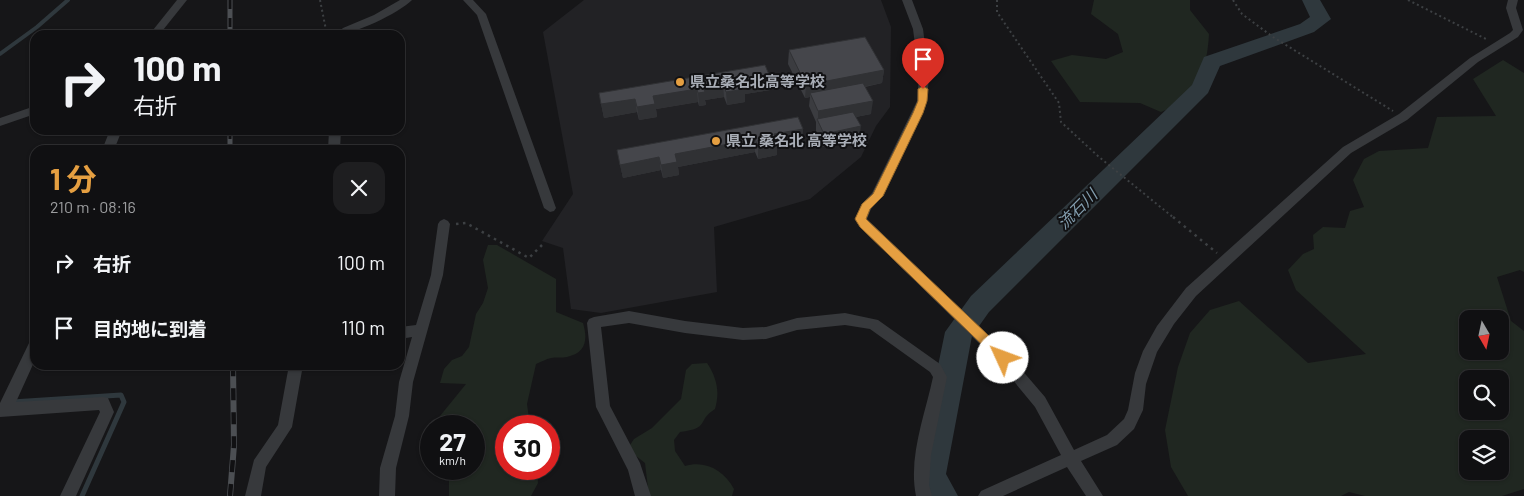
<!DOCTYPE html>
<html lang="ja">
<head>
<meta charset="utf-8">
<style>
	body { margin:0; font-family:Barlow,"Noto Sans JP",sans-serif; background:#1e1e20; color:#f1f3f6; height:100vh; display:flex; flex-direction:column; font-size:19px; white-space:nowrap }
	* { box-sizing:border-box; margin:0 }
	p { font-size:16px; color:#9c9d9f }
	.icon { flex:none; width:28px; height:28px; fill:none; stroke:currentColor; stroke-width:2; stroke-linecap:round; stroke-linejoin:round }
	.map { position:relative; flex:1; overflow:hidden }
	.panel { position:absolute; left:30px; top:145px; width:375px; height:225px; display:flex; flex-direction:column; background:#101012; border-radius:15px; box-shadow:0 1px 4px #0004,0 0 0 1px #303032 }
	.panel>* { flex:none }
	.guide { position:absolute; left:30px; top:30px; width:375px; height:105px; border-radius:15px; box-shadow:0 1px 4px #0004,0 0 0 1px #303032; background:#101012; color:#f1f3f6; overflow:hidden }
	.needle { width:32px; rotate:171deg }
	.controls { position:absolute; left:1459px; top:310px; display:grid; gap:10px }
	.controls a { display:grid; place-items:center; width:50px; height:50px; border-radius:10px; background:#101012; box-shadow:0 1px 4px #0004,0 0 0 1px #303032; font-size:25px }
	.speed { position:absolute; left:420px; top:415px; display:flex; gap:10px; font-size:25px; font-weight:700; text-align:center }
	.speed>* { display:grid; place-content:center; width:65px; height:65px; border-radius:50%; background:#101012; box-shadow:0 1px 4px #0004,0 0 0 1px #303032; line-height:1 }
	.speed small { font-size:12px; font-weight:400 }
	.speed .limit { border:8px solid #d22; background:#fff; color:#111 }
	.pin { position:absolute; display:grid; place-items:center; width:42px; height:42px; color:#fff; margin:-51px -21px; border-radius:50% 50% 50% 0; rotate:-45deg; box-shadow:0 0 5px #0007 }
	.pin .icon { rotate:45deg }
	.me { position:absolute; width:55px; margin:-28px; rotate:313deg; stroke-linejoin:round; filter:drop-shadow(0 0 4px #0008) }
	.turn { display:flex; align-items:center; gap:18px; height:105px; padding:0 20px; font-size:22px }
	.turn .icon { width:65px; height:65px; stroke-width:2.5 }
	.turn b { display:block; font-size:35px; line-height:42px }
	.round { display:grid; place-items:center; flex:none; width:52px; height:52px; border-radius:15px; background:#1e1e20 }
	.overview { display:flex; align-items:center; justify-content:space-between; height:85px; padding:0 20px }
	h1 { font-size:30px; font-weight:700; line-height:38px; color:#e59f41 }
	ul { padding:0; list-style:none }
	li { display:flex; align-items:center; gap:15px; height:65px; padding:0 20px }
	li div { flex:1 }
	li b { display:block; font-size:19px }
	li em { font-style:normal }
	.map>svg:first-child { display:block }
	.built { fill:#222225 }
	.green { fill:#202721; fill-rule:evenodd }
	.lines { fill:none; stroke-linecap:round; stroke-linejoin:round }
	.stream-far1 { stroke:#2f383d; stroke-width:4 }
	.stream { stroke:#2f383d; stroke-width:5 }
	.river { fill:#2f383d; fill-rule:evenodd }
	.path-far1 { stroke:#3d4043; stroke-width:2; stroke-dasharray:2 3; stroke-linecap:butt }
	.path { stroke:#3d4043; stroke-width:2.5; stroke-dasharray:2.5 4.5; stroke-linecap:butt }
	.street { fill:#37393c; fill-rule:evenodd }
	.rail-far1-casing { stroke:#4c4f53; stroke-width:5 }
	.rail-casing { stroke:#4c4f53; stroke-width:6 }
	.rail-far1 { stroke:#111113; stroke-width:3; stroke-dasharray:9; stroke-linecap:butt }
	.rail { stroke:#111113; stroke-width:4.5; stroke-dasharray:12; stroke-linecap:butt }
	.wall { fill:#3b3c40 }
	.shaded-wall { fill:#303134 }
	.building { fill:#45464b; stroke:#303134 }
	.route { fill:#e59f41; stroke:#95672a }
	.poi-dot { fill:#e59f41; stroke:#111113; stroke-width:2 }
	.labels { text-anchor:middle; stroke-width:4; stroke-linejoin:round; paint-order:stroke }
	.poi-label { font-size:15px; font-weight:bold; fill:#a9aeb7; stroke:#111113; text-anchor:start }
	.water-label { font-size:16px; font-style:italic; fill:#839eaf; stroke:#111113 }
</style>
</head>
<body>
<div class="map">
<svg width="1524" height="496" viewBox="0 0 1524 496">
	<rect width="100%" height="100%" fill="#161618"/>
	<!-- built -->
	<path class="built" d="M584 0H881L891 27 890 107 876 126 861 157 810 199 714 227 717 292 601 313 571 309 563 248 542 241 573 194 543 32Z"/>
	<!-- green -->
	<path class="green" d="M1094 0H1190V10L1209 34C1207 70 1198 98 1161 112L1140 103 1080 102 1051 61 1072 55 1106 59 1123 52 1118 34 1091 14Z
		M1503 60 1524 73V272L1520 270 1497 277 1511 321 1524 331V489L1502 496H1365L1349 492 1341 496H1188L1171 467 1165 430 1178 367 1190 333 1210 310 1239 301 1308 363 1366 354 1296 290 1288 270 1303 254 1314 249 1313 235 1323 227 1345 228 1350 211 1364 207 1353 180 1364 159 1379 151 1428 148 1437 117 1496 116 1473 79ZM1468 319H1500V351H1468ZM1468 379H1500V411H1468ZM1468 439H1500V471H1468Z
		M488 245H497L556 279V312L583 323C588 340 586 353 567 357 562 358 556 357 551 358 546 359 541 362 536 364L527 404 530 426H506V469H537L538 483 531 496H449V469H474V426H445L440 416 466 384 440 383 444 369 452 360 462 356 469 347 476 314 483 303 488 288 483 260Z
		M707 363C717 378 720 392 715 409 696 421 711 428 680 432L674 440 675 451 685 466C705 460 724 470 734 489L732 496H649L645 463 631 452 630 445 634 439 652 428 681 399 686 370 692 364Z"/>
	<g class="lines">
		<!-- stream-far1 -->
		<path class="stream-far1" d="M0 54 37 27 68 0"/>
		<!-- stream -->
		<path class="stream" d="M12 402 121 395 124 402 82 496"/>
		<!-- river -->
		<path class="river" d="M1302 0H1320L1331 19 1314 32 1220 66 1208 93 989 312 972 336 946 474 958 496H925L915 477 945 332 971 296 1192 85 1204 57 1300 24 1310 17Z"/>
		<!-- path-far1 -->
		<path class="path-far1" d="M320 0 327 35
			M997 0V12L1059 103 1061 122 1099 157 1174 218
			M1233 0 1242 14 1273 37 1393 111
			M1408 0 1488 40"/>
		<!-- path -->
		<path class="path" d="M1173 217 1217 253
			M456 224 466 223 529 258 542 245"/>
		<!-- street -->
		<path class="street" d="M177 0H187L159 35H149Z
			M400 0H412C399 13 353 35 335 35L343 28 374 15Z
			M463 0H473L486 14 556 208 554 211 550 212 544 208 477 15Z
			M902 0H912L923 29 929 76 927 101 883 196 871 209 867 219 1008 354 1045 397 1074 450 1107 435 1124 419 1128 410 1135 373 1143 351 1157 326 1186 288 1343 147 1399 114 1470 58 1510 33 1513 30 1506 8 1508 0H1518L1516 8 1523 30 1518 37 1478 62 1407 120 1351 153 1196 296 1174 324 1157 352 1146 384 1143 410 1134 429 1117 445 1081 461 1103 496H1086L1067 467 1003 496H978L981 491 1061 455 1035 407 998 362 860 227 855 219 862 204 872 193 917 101 919 76 913 29Z
			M35 106V114L0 126V118Z
			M110 130H122L114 150H102Z
			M329 130H341L340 150H328Z
			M444 219 448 221 450 224 443 275 413 382 409 416 396 468 395 496H379L380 468 395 416 399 382 412 337 400 339V327L416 325 431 275 438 224 440 221Z
			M629 311 685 321 743 328 766 327 797 318 845 313 878 320 940 364 947 377 931 455 929 485 932 496H916C908 457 925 415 933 377L930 372 870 329 845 325 797 330 766 339 743 340 685 333 629 323 601 327 610 406 640 463 651 496H635L628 470 596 407 587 323 589 319 594 317Z
			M35 339V360L16 402 103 397 108 398 114 412 76 496H60L100 412 99 410 0 417V403L30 341Z
			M289 365H303L292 427 266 467 261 496H245L254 460 278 425Z"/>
		<!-- rail-far1 casing -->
		<g class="rail-far1-casing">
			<path id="rail-far1" d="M230 0V35
				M230 130V150"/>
		</g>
		<!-- rail casing -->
		<g class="rail-casing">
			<path id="rail" d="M230 496 234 445 233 365"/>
		</g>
		<!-- rail-far1 -->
		<use href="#rail-far1" class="rail-far1"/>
		<!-- rail -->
		<use href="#rail" class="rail"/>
	</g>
	<!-- wall -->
	<path class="wall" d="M789 50 884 70 882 83 865 87 871 114 856 117 859 140 823 147 816 133V122L809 106 810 97 805 98 788 64Z
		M770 77V90L745 94V102L727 105 724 97 705 100 706 105 699 106 698 102 656 109 657 117 639 120 637 112 604 118 599 93Z
		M803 129V142L777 147V155L758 159 755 152 678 167 679 175 663 178 661 170 623 178 617 150Z"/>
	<!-- shaded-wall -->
	<path class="shaded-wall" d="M884 70 882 83 812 97 810 93V97L805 98 806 85Z
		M770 77V90L745 94V102L727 105 726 92 742 81Z
		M723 84 724 97 705 100 706 105 699 106 698 93 703 87Z
		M697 89 698 102 656 109 657 117 639 120 637 107 653 96Z
		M635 99 637 112 604 118 601 104Z
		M873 101 871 114 819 124 818 122V111Z
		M861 126 859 140 823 147 824 134Z
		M803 129V142L777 147V155L758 159V146L774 134Z
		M755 139V152L678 167 679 175 663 178 661 165 675 154Z
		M659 157 661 170 623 178 620 165Z"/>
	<!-- building -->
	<path class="building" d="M865 37 884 70 806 85 789 50Z
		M765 65 770 77 742 81 745 89 726 92 723 84 703 87 705 92 698 93 697 89 653 96 655 104 637 107 635 99 601 104 599 93Z
		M863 83 873 101 818 111 810 93Z
		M853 112 861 126 824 134 817 119Z
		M798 117 803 129 774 134 777 142 758 146 755 139 675 154 677 162 661 165 659 157 620 165 617 150Z"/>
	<!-- route -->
	<path class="route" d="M923 86 928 89 927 101 923 113 883 196 870 209 866 219 1008 354 1010 358 1008 361 1003 363 999 361 860 227 855 219 862 204 873 194 913 113 918 101V89Z"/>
	<!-- markers -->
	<g class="poi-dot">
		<circle cx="680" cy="82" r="5"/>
		<circle cx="716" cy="141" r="5"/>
	</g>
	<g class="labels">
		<!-- poi labels -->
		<g class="poi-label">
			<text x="690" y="87">県立桑名北高等学校</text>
			<text x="726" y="146">県立 桑名北 高等学校</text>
		</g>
		<!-- water labels -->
		<g class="water-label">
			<text transform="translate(1077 209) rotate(-45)" y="6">流石川</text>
		</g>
	</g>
</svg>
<div class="controls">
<a><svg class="needle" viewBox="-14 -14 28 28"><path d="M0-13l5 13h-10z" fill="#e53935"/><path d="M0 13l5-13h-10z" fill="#9c9d9f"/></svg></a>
<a><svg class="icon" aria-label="search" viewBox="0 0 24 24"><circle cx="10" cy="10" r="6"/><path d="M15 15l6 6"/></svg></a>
<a><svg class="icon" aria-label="layers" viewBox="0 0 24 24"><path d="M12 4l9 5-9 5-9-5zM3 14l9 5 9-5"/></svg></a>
</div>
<div class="speed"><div>27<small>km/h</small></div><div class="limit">30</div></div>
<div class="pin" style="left:923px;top:89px;background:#d93025"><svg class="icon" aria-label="arrive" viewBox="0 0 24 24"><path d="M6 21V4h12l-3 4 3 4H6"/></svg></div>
<svg class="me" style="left:1003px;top:358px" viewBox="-20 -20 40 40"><circle r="19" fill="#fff"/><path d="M0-13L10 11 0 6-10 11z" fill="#e59f41"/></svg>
<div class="guide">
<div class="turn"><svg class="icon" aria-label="right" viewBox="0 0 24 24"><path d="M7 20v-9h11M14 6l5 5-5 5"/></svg><div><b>100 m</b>右折</div></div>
</div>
<section class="panel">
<div class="overview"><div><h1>1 分</h1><p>210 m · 08:16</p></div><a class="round"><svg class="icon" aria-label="close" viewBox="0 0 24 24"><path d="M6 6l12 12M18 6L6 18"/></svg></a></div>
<ul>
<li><svg class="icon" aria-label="right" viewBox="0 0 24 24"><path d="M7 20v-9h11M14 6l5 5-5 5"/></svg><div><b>右折</b></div><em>100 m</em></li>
<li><svg class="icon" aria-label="arrive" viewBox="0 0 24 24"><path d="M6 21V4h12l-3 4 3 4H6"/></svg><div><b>目的地に到着</b></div><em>110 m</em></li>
</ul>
</section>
</div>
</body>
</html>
